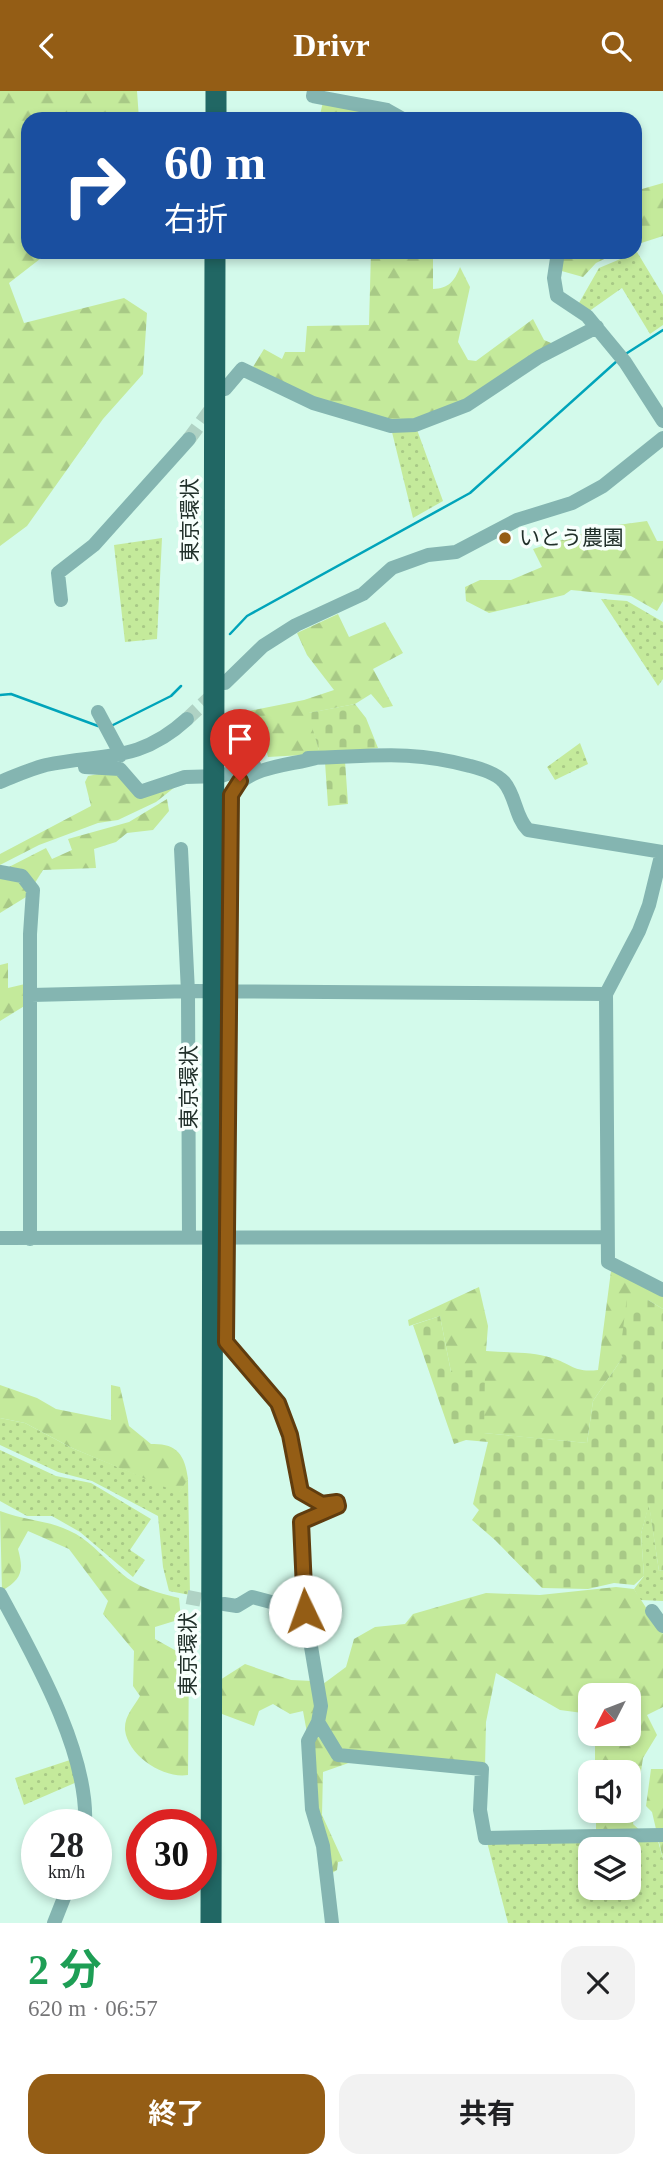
<!DOCTYPE html>
<html lang="ja">
<head>
<meta charset="utf-8">
<style>
	body { margin:0; font-family:"Times New Roman","Noto Sans JP",serif; background:#f2f2f2; color:#202124; height:100vh; display:flex; flex-direction:column; font-size:26px; white-space:nowrap }
	* { box-sizing:border-box; margin:0 }
	p { font-size:23px; color:#757577 }
	.icon { flex:none; width:38px; height:38px; fill:none; stroke:currentColor; stroke-width:2; stroke-linecap:round; stroke-linejoin:round }
	.map { position:relative; height:1832px; overflow:hidden }
	.side { display:flex; flex-direction:column; background:#fff; flex:1 }
	.side>* { flex:none }
	.banner { position:absolute; left:21px; top:21px; width:621px; height:147px; border-radius:21px; box-shadow:0 4px 10px #0003; background:#1a4fa0; color:#fff; overflow:hidden }
	.needle { width:46px; rotate:228deg }
	.fabs { position:absolute; left:578px; top:1592px; display:grid; gap:14px }
	.fabs a { display:grid; place-items:center; width:63px; height:63px; border-radius:14px; background:#fff; box-shadow:0 4px 10px #0003; font-size:35px }
	.speed { position:absolute; left:21px; top:1718px; display:flex; gap:14px; font-size:35px; font-weight:700; text-align:center }
	.speed>* { display:grid; place-content:center; width:91px; height:91px; border-radius:50%; background:#fff; box-shadow:0 4px 10px #0003; line-height:1 }
	.speed small { font-size:18px; font-weight:400 }
	.speed .limit { border:10px solid #d22; background:#fff; color:#111 }
	.pin { position:absolute; display:grid; place-items:center; width:60px; height:60px; color:#fff; margin:-72px -30px; border-radius:50% 50% 50% 0; rotate:-45deg; box-shadow:0 0 7px #0007 }
	.pin .icon { rotate:45deg }
	.me { position:absolute; width:77px; margin:-38px; rotate:357deg; stroke-linejoin:round; filter:drop-shadow(0 0 5px #0008) }
	.turn { display:flex; align-items:center; gap:24px; height:147px; padding:0 28px; font-size:32px }
	.turn .icon { width:91px; height:91px; stroke-width:2.5 }
	.turn b { display:block; font-size:49px; line-height:60px }
	.round { display:grid; place-items:center; flex:none; width:74px; height:74px; border-radius:21px; background:#f2f2f2 }
	.head { display:flex; align-items:center; justify-content:space-between; height:119px; padding:0 28px }
	h1 { font-size:42px; font-weight:700; line-height:52px; color:#1e9e55 }
	.primary-button { display:flex; gap:14px; margin-top:auto; padding:14px 28px }
	.primary-button a { flex:1; height:80px; border-radius:21px; background:#945d15; color:#fff; font-size:28px; font-weight:700; line-height:80px; text-align:center }
	.primary-button a+a { background:#f2f2f2; color:#202124 }
	header { display:flex; justify-content:space-between; align-items:center; height:91px; padding:0 28px; background:#945d15; color:#fff; font-size:32px; font-weight:700 }
	.map>svg:first-child { display:block }
	.grass { fill:url(#grass-dots); fill-rule:evenodd }
	.forest { fill:url(#forest-firs) }
	.cemetery { fill:url(#cemetery-stones) }
	.lines { fill:none; stroke-linecap:round; stroke-linejoin:round }
	.stream { stroke:#00a4ba; stroke-width:2.5 }
	.minor-tunnel { stroke:#afd2c4; stroke-width:14; stroke-dasharray:14 7; stroke-linecap:butt }
	.minor { stroke:#84b5b1; stroke-width:14 }
	.highway { stroke:#216764; stroke-width:21 }
	.route-casing { stroke:#603c0e; stroke-width:18 }
	.route { stroke:#945d15; stroke-width:12 }
	.poi-dot { fill:#945d15; stroke:#f7fffc; stroke-width:2.5 }
	.labels { text-anchor:middle; stroke-width:7; stroke-linejoin:round; paint-order:stroke }
	.street-label { font-size:21px; fill:#21302a; stroke:#f7fffc }
	.poi-label { font-size:21px; fill:#21302a; stroke:#f7fffc; text-anchor:start }
</style>
</head>
<body>
<header><svg class="icon" aria-label="back" viewBox="0 0 24 24"><path d="M15 5l-7 7 7 7"/></svg>Drivr<svg class="icon" aria-label="search" viewBox="0 0 24 24"><circle cx="10" cy="10" r="6"/><path d="M15 15l6 6"/></svg></header>
<div class="map">
<svg width="663" height="1832" viewBox="0 0 663 1832">
	<defs>
		<pattern id="grass-dots" width="8" height="8" patternUnits="userSpaceOnUse" patternTransform="scale(1.75)"><rect width="8" height="8" fill="#c4ea9b"/><path d="M2 2h.1M6 6h.1" fill="none" stroke="#a8c986" stroke-width="1.8" stroke-linecap="round"/></pattern>
		<pattern id="forest-firs" width="22" height="20" patternUnits="userSpaceOnUse" patternTransform="scale(1.75)"><rect width="22" height="20" fill="#c4ea9b"/><path d="M5 1l3.5 6h-7zM16 11l3.5 6h-7z" fill="#a8c986"/></pattern>
		<pattern id="cemetery-stones" width="16" height="16" patternUnits="userSpaceOnUse" patternTransform="scale(1.75)"><rect width="16" height="16" fill="#c4ea9b"/><path d="M2 7V4a2 2 0 0 1 4 0v3zM10 15v-3a2 2 0 0 1 4 0v3z" fill="#a8c986"/></pattern>
	</defs>
	<rect width="100%" height="100%" fill="#d3faeb"/>
	<!-- grass -->
	<path class="grass" d="M637 161 663 204V234L650 243 622 197 588 221 579 212 599 177Z
		M416 336 443 410 413 427 391 337Z
		M162 447 157 548 125 551 114 454Z
		M601 508 627 510 663 531V588L658 595Z
		M580 652 588 673 555 689 547 676Z
		M0 1327 25 1332 72 1357 179 1401 188 1388 190 1504 169 1500 163 1476 158 1425 92 1390 58 1381 0 1354Z
		M0 1359 56 1385 91 1392 151 1428 130 1459 145 1469 133 1486 80 1441 52 1425H27L0 1410Z
		M649 1412 659 1480 663 1479V1510L640 1509 634 1498 644 1485 641 1443Z
		M70 1669 77 1691 24 1714 15 1687Z
		M658 1750 663 1768V1832H508L487 1751ZM590 1759H628V1797H590Z"/>
	<!-- forest -->
	<path class="forest" d="M0 0H137L139 28H28V161H49L9 192 24 232 124 207 147 222 143 283 103 328 27 435 0 455Z
		M323 11 397 28H319Z
		M663 92V145L635 154V100Z
		M371 161H433V198C449 197 454 191 460 176L470 196 458 251 468 269 476 270 533 228 544 249 556 254 440 323 390 333 319 311 253 276 264 258 282 268 285 261H305L307 235 369 234Z
		M561 161H619L596 172 583 186 558 179Z
		M647 430 657 450H663V510L657 520 631 505 571 499 564 504 489 522 466 510 465 496 480 489H511L542 476 533 458 603 436Z
		M338 523 349 546 385 531 403 562 373 578 393 615 383 617 371 603 355 613 309 622 320 663 268 666 264 650 232 652 234 623 304 609 334 599 307 564 297 542Z
		M114 680 133 700 175 696 156 711 118 729 98 732 39 754 0 774V763L91 715 85 691 88 685Z
		M167 708 169 720 153 739 127 742 116 751 94 758 96 777 43 779 33 795 5 778 46 757 52 768 72 759 68 748 129 731Z
		M11 783 27 799 26 806 0 822V784Z
		M8 872V897L25 893 26 914 0 930V874Z
		M611 1180 663 1203V1218L648 1209 623 1266 593 1310 587 1352 483 1342 451 1281 440 1225 409 1235 408 1229 479 1196 488 1235 486 1260C508 1262 531 1260 552 1267 572 1273 574 1282 598 1279Z
		M0 1294 37 1307 56 1318 111 1329V1294L120 1296 129 1335 151 1353C176 1352 185 1363 188 1388L179 1402 72 1357 25 1332 0 1327Z
		M0 1420C29 1431 48 1428 76 1443 93 1453 106 1469 121 1482 138 1497 158 1502 179 1507L181 1528 155 1536V1548L189 1567 188 1684C164 1688 128 1665 125 1639 124 1625 134 1616 140 1605L133 1595 134 1560 103 1523 108 1510 69 1458 28 1440 18 1458C24 1480 22 1488 2 1500Z
		M616 1496 634 1498 663 1543V1616L647 1624 657 1644 643 1667 633 1733 645 1744 596 1743V1720H628V1682H595V1643H628V1605H590V1623L560 1619 496 1582 486 1631 485 1676 341 1661 321 1630 319 1596 346 1576 354 1548 375 1536 405 1533 413 1523 486 1502 540 1504Z
		M245 1573 291 1589 313 1590 319 1617 307 1642 303 1620 290 1623 273 1613 259 1620 254 1635 222 1623 220 1589Z
		M317 1635 336 1667 360 1668 323 1681 322 1724 343 1770 338 1771 337 1779 329 1784C319 1739 299 1679 317 1635Z
		M651 1678H663V1768L652 1721 646 1715Z"/>
	<!-- cemetery -->
	<path class="cemetery" d="M355 613 366 627 378 657 320 663 308 622Z
		M345 670 348 713 328 715 325 671Z
		M627 1206 648 1209 663 1218V1479L659 1480 649 1414 641 1443 644 1485 634 1494 614 1492 588 1498 542 1497 495 1449 472 1429 479 1419 473 1413 488 1351 466 1349 454 1353 413 1234 440 1225 451 1281 485 1278 484 1342 587 1352 593 1310 623 1266 620 1262Z"/>
	<g class="lines">
		<!-- stream -->
		<path class="stream" d="M624 264 663 239
			M230 543 247 525 470 402 617 270
			M0 604 11 603 98 635
			M111 635 171 605 181 595"/>
		<!-- minor-tunnel -->
		<path class="minor-tunnel" d="M189 348 214 314
			M187 628 217 600
			M187 1506 219 1512"/>
		<!-- minor -->
		<path class="minor" d="M314 0 313 5 387 19 403 28
			M558 161 554 187 557 205 587 225 625 271 663 330
			M225 298 242 278 313 312 391 335 415 334 467 314 539 266 597 236
			M61 509 58 482 94 454 189 348
			M225 592 263 555 296 534 363 503 392 477 428 464 456 461 517 429 572 412 603 395 663 347
			M98 621 121 664
			M308 667C369 666 409 658 470 675 481 678 496 682 504 691 516 705 515 726 528 739L663 761
			M316 667C289 675 244 675 231 704L226 1251 278 1312 290 1344 301 1401 322 1413 337 1411 338 1415 301 1431 305 1520 321 1615 318 1631 308 1650 312 1718 323 1755 332 1832
			M84 669 85 676 120 678 140 701 185 686 221 685 254 674
			M0 691C15 685 30 678 46 674 103 662 139 672 187 628
			M181 758 188 901 189 1146
			M662 761 649 814 639 840 606 903 608 1171 663 1199
			M0 781 22 785 33 799 30 843V1148
			M31 904 195 900 606 903
			M0 1147 607 1146
			M0 1503C34 1566 89 1662 85 1734
			M224 1513 237 1515 252 1506 305 1520
			M652 1520 663 1535
			M318 1631 338 1664 482 1678 480 1719 485 1747 663 1744
			M54 1832 69 1794"/>
		<!-- highway -->
		<path class="highway" d="M216 28V0
			M211 1832 215 161"/>
	</g>
	<g class="lines">
		<!-- route casing -->
		<g class="route-casing">
			<path id="route" d="M240 690 231 704 226 1251 278 1312 290 1344 301 1401 322 1413 337 1411 338 1415 301 1431 305 1520"/>
		</g>
		<!-- route -->
		<use href="#route" class="route"/>
	</g>
	<!-- markers -->
	<circle class="poi-dot" cx="505" cy="447" r="7"/>
	<g class="labels">
		<!-- street labels -->
		<g class="street-label">
			<text transform="translate(190 429) rotate(-90)" y="7">東京環状</text>
			<text transform="translate(189 996) rotate(-90)" y="7">東京環状</text>
			<text transform="translate(188 1563) rotate(-90)" y="7">東京環状</text>
		</g>
		<!-- poi labels -->
		<g class="poi-label">
			<text x="519" y="454">いとう農園</text>
		</g>
	</g>
</svg>
<div class="fabs">
<a><svg class="needle" viewBox="-14 -14 28 28"><path d="M0-13l5 13h-10z" fill="#e53935"/><path d="M0 13l5-13h-10z" fill="#757577"/></svg></a>
<a><svg class="icon" aria-label="sound" viewBox="0 0 24 24"><path d="M4 9h4l5-4v14l-5-4H4zM17 9q2 3 0 6"/></svg></a>
<a><svg class="icon" aria-label="layers" viewBox="0 0 24 24"><path d="M12 4l9 5-9 5-9-5zM3 14l9 5 9-5"/></svg></a>
</div>
<div class="speed"><div>28<small>km/h</small></div><div class="limit">30</div></div>
<div class="pin" style="left:240px;top:690px;background:#d93025"><svg class="icon" aria-label="arrive" viewBox="0 0 24 24"><path d="M6 21V4h12l-3 4 3 4H6"/></svg></div>
<svg class="me" style="left:305px;top:1520px" viewBox="-20 -20 40 40"><circle r="19" fill="#fff"/><path d="M0-13L10 11 0 6-10 11z" fill="#945d15"/></svg>
<div class="banner">
<div class="turn"><svg class="icon" aria-label="right" viewBox="0 0 24 24"><path d="M7 20v-9h11M14 6l5 5-5 5"/></svg><div><b>60 m</b>右折</div></div>
</div>
</div>
<section class="side">
<div class="head"><div><h1>2 分</h1><p>620 m · 06:57</p></div><a class="round"><svg class="icon" aria-label="close" viewBox="0 0 24 24"><path d="M6 6l12 12M18 6L6 18"/></svg></a></div>
<div class="primary-button"><a>終了</a><a>共有</a></div>
</section>
</body>
</html>
